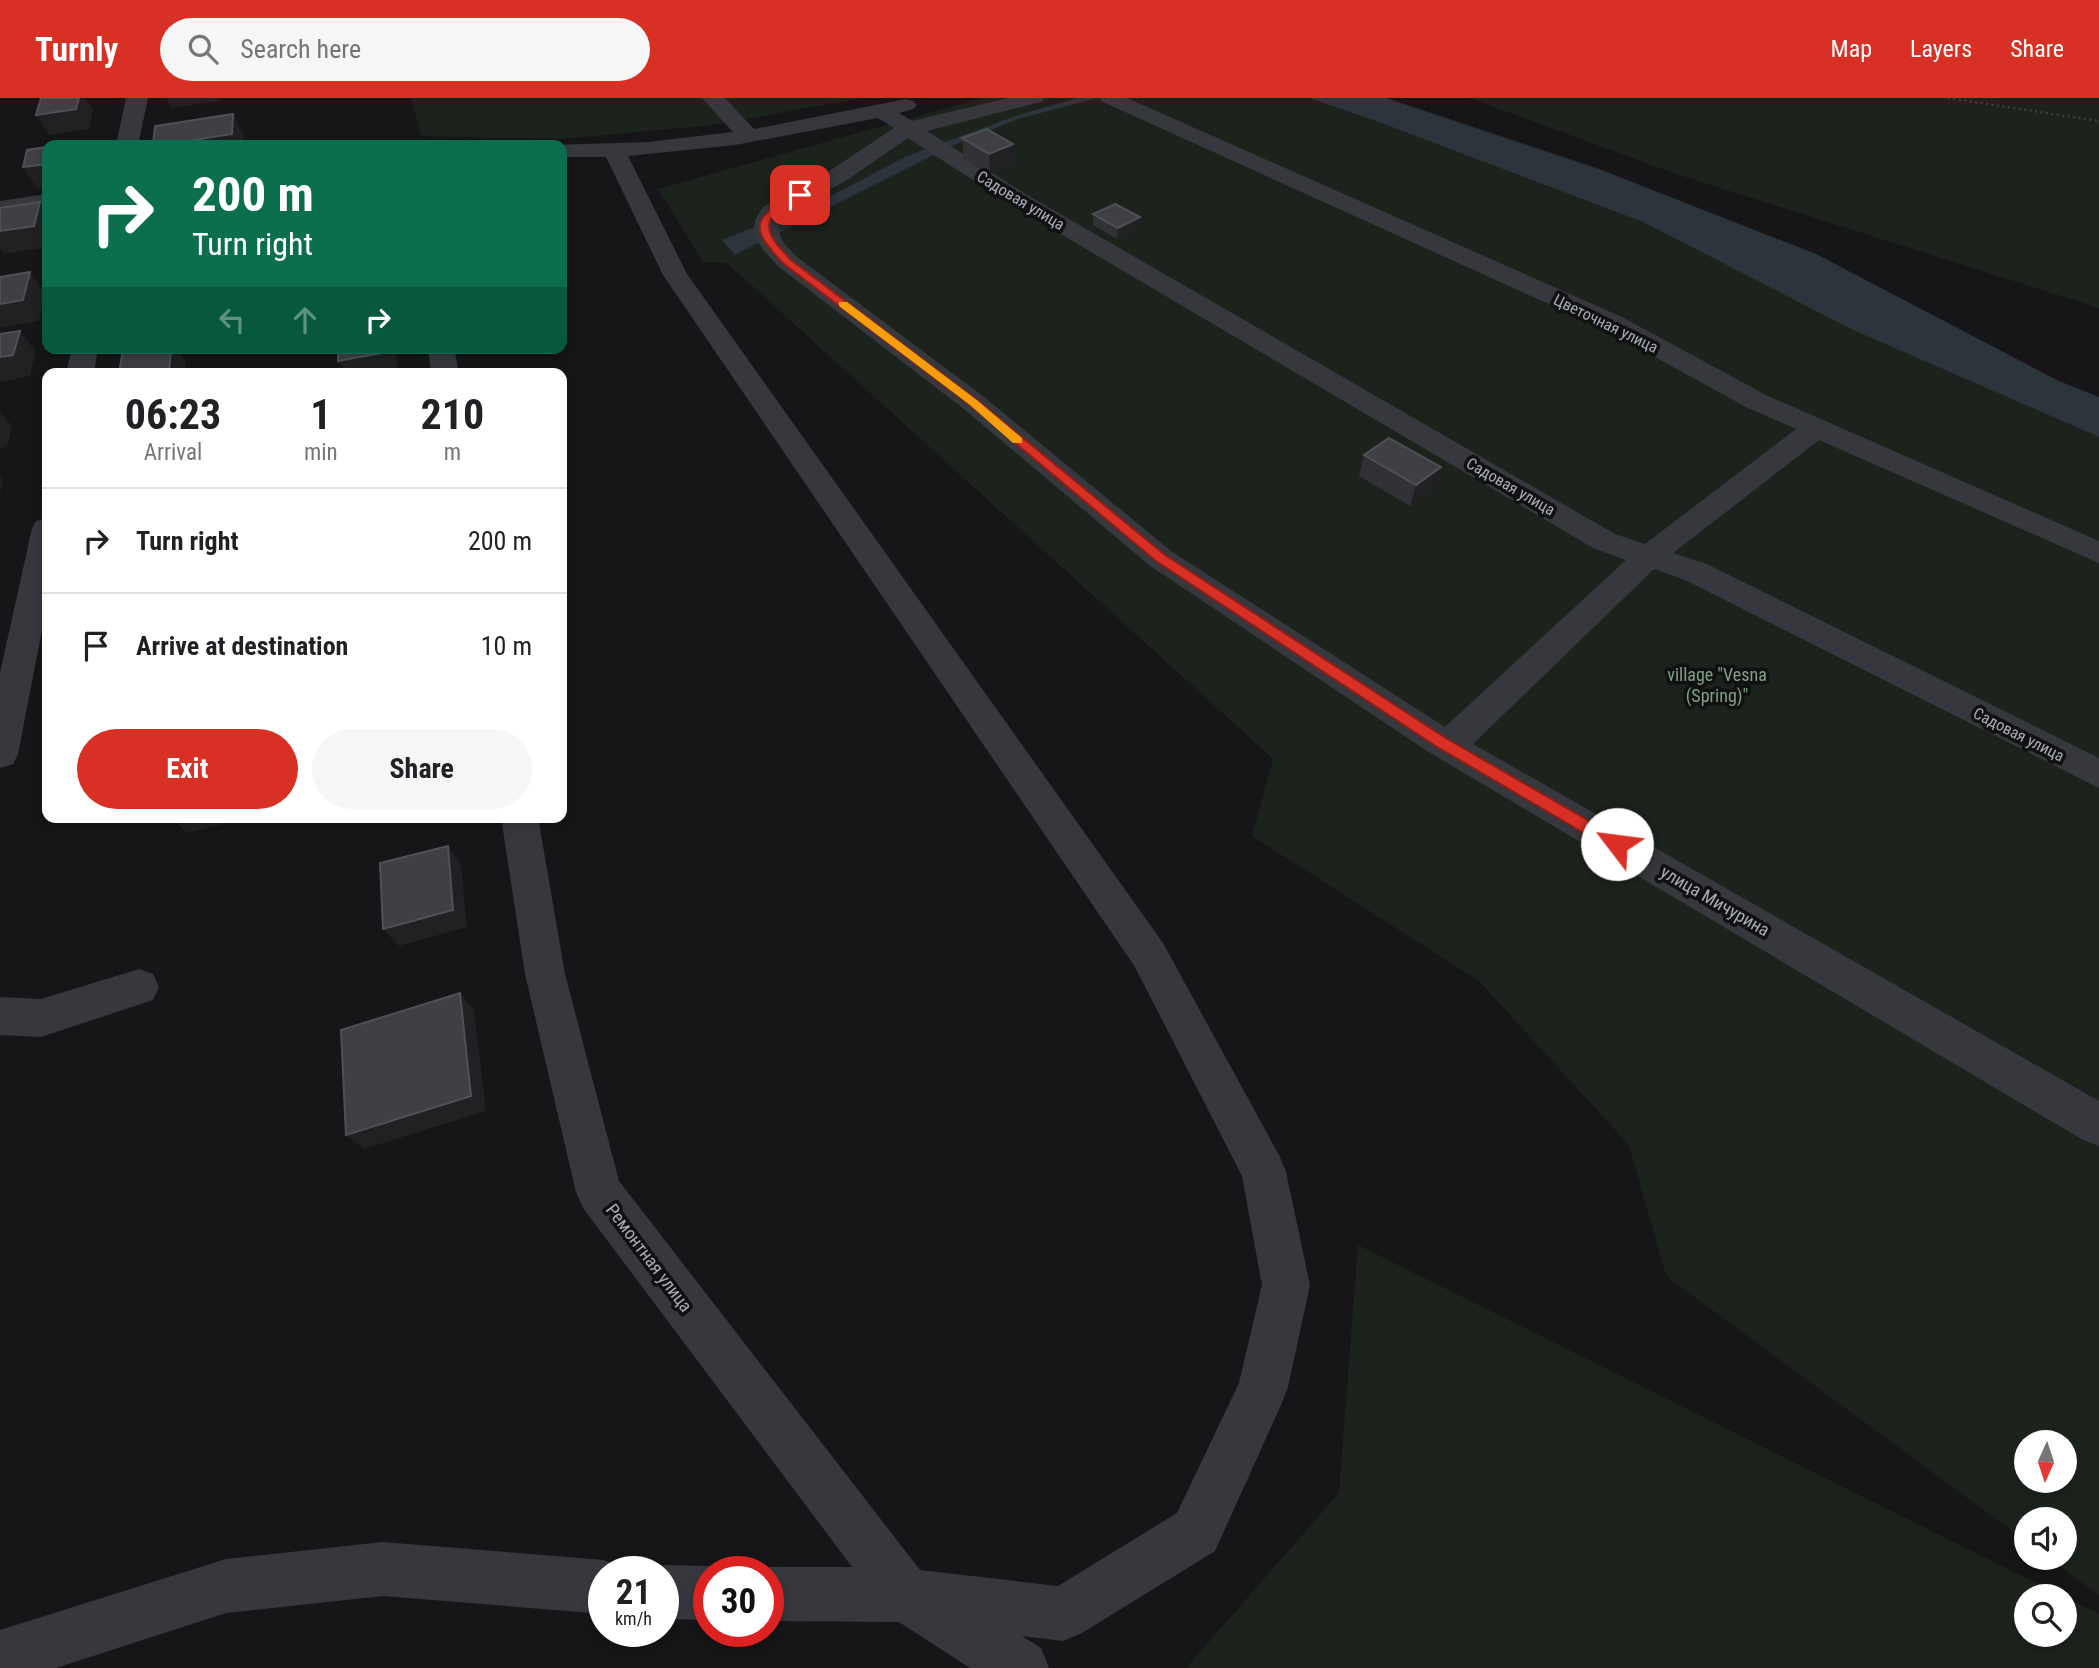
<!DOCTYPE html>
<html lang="en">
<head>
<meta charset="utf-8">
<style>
	body { margin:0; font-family:"Roboto Condensed",sans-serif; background:#f6f6f6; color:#202124; height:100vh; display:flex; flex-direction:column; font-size:26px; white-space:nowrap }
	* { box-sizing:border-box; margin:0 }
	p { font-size:23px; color:#757577 }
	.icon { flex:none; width:38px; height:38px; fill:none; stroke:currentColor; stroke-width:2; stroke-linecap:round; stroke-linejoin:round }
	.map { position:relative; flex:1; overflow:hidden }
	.panel { position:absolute; left:42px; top:270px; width:525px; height:455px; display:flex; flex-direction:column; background:#fff; border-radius:14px; box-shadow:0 4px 10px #0003 }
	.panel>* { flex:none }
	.top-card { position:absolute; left:42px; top:42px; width:525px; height:214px; border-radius:14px; box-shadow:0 4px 10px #0003; background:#0b6e4f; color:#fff; overflow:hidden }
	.needle { width:46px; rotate:183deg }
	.fabs { position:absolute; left:2014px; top:1332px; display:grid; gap:14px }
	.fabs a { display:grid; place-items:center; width:63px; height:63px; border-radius:50%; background:#fff; box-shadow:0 4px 10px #0003; font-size:35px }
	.speed { position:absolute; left:588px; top:1458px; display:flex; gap:14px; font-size:35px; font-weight:700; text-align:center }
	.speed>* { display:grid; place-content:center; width:91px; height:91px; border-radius:50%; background:#fff; box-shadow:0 4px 10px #0003; line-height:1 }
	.speed small { font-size:18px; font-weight:400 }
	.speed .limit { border:10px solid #d22; background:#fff; color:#111 }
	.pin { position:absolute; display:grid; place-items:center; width:60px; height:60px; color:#fff; margin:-30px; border-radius:14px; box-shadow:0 4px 10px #0006 }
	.me { position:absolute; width:77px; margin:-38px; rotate:300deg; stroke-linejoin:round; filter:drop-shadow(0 0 5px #0008) }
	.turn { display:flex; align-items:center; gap:24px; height:147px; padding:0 35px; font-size:32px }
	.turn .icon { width:91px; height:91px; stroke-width:2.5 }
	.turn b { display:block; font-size:49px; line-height:60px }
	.lanes { display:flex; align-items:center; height:66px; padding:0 35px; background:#0003; justify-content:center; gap:35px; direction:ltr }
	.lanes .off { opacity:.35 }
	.eta { display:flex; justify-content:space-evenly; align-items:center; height:119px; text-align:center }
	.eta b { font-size:42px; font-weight:700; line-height:49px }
	.action { display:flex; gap:14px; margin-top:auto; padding:14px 35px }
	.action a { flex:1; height:80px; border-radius:42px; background:#d93025; color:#fff; font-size:28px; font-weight:700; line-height:80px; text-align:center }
	.action a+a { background:#f6f6f6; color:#202124 }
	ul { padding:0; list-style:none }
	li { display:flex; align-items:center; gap:21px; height:105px; padding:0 35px; border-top:2px solid #e0e0e0 }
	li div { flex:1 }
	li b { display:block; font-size:26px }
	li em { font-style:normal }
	header { display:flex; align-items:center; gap:42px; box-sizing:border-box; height:98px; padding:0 35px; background:#d93025; color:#fff }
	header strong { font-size:33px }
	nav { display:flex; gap:38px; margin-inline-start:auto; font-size:24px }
	.search { width:490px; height:63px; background:#f6f6f6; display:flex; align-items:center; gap:18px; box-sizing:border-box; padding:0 24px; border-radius:38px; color:#757577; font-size:26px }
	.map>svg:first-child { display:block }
	.green { fill:#1c231d; fill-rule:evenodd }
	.water { fill:#2c353c }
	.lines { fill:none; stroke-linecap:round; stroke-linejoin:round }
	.path { stroke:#3d3f44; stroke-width:2.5; stroke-dasharray:2 3.5; stroke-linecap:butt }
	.minor { fill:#37383d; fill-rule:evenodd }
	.wall { fill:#323236 }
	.shaded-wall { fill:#212124 }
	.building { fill:#3f3f44; stroke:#4f5156; stroke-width:2 }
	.route { fill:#d93025; stroke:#8d1f18; stroke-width:2 }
	.slow { fill:#f59e0b }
	.labels { text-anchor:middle; stroke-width:7; stroke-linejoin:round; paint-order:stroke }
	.far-street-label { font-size:16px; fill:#a8adb8; stroke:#111113 }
	.park-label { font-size:18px; fill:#7fa381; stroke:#111113 }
	.street-label { font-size:18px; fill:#a8adb8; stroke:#111113 }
</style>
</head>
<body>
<header>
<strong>Turnly</strong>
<div class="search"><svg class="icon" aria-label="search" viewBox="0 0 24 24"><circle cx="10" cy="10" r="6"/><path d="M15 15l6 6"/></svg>Search here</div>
<nav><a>Map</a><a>Layers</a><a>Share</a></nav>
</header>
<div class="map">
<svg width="2099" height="1570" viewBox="0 0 2099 1570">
	<rect width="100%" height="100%" fill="#161618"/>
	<!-- green -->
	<path class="green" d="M411 0H863L712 27 562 41 421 38Z
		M982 0H1307L1384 26 1643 124 1851 231 2099 339V1497L2048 1460H2065V1421H2026V1443L1666 1178 1629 1047 1479 883 1252 738 1273 661 727 165 703 164 658 91ZM2026 1344H2065V1382H2026Z
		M1470 0H2099V210L1676 76Z
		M1358 1147 2062 1498H2026V1536H2065V1499L2099 1516V1570H1186L1339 1395Z"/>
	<!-- water -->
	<path class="water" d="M1078 0H1097L1018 21 951 48 735 157 722 142 827 100 907 58 1018 17Z
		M1309 0H1386L1599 71 1816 156 2059 283 2099 299V339L1851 231 1643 124 1384 26Z"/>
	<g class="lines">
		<!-- path -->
		<path class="path" d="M1948 0 2099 23"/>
		<!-- minor -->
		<path class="minor" d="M126 0H148L138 47H116Z
			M702 0H725L754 31 906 1 913 3 917 7 913 11 899 15 912 23 1008 0H1045L1041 4 927 33 1024 95 1615 436 1645 446 1796 331 1746 309 1604 231 1103 4 1099 0H1127L1622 219 1766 297 2099 443V465L1819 342 1673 455 1707 466 2099 660V690L1685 482 1654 471 1473 646 2099 1003V1048L2083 1042 1427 653 1149 467 964 311 779 169 763 152 754 136 755 122 763 109 831 72 894 30 878 20 735 47 628 58 687 176 1163 845 1280 1059 1286 1074 1310 1187 1288 1289 1281 1307 1215 1453 1082 1535 1063 1543 1022 1538 1041 1550 1049 1570H970L899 1524 768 1523V1474H757L768 1469H852L583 1110 576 1094 525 876 501 719H538L565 876 619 1083 920 1472 1058 1488 1177 1415 1239 1285 1262 1187 1242 1078 1135 869 663 177 606 59H562V47H554L648 44 733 34ZM908 40 1008 105 1593 450 1626 462 1445 629 1171 453 984 299 797 159C784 146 774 137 781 118L847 82Z
			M47 96V110L0 117V103Z
			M72 250H98L94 275H66Z
			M428 250H454L459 275H431Z
			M47 420V506L18 656 13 666 0 670V575L32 430 36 423Z
			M139 871 153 876 159 889 153 902 41 939 0 937V899L41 901Z
			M383 1444 604 1462 623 1470 625 1474H604V1516L383 1498 226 1515 56 1570H0V1532L226 1461Z
			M663 1467 709 1468 723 1474H709V1522L663 1521V1474H647Z"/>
	</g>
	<!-- wall -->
	<path class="wall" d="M962 40 1014 67 990 76 964 61Z
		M1093 116 1140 119 1139 130 1117 141 1093 127Z
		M1364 357 1434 390 1410 408 1359 378Z"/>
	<!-- shaded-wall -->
	<path class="shaded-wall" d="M79 0H85L93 12 89 31 49 37 36 17Z
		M166 0H220L219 3 172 10Z
		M233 16 243 36V47H162Z
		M1013 46 1014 67 990 76 989 56Z
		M47 66V88L37 90 23 69Z
		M40 104 47 114V149L4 156 0 150V133Z
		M1140 119 1139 130 1117 141 1118 130Z
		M30 174 45 195 39 223 0 230V206Z
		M20 233 36 254 30 278 0 284V259Z
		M171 250H176L186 265 185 275H167Z
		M386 250H396L397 275H345L338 263Z
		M0 314 12 328 7 349 0 350Z
		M1441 369 1434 390 1410 408 1416 387Z
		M0 377 3 381 0 396Z
		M171 719H252L187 735Z
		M448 748 461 766 467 829 399 848 383 831Z
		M460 895 474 912 486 1013 364 1051 346 1037Z"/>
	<!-- building -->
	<path class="building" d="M41 0H79L76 11 36 17Z
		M233 16 232 36 162 47H153L155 28Z
		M987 31 1013 46 989 56 962 40Z
		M47 49V66L23 69 27 52Z
		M40 104 34 128 0 133V110Z
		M1115 106 1140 119 1118 130 1093 116Z
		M30 174 23 202 0 206V179Z
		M20 233 13 257 0 259V236Z
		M135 250H171L169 274 119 275 123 252Z
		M338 250H386L387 254 338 263Z
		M1389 340 1441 369 1416 387 1364 357Z
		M448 748 453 812 383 831 380 765Z
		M460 895 471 998 346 1037 341 932Z"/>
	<!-- route -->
	<path class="route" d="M797 95 805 97C797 104 785 107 776 115 758 131 780 150 791 162L978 303 1165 457 1444 639 1622 742 1625 746 1622 751H1611L1434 647 1156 463 970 307 784 166C747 128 753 120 797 95Z"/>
	<!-- slow -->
	<path class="slow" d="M839 204H847L978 303 1022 340V345H1013L970 307 839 208Z"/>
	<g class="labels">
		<!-- far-street labels -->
		<g class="far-street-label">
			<text transform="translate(1021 102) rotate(31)" y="6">Садовая улица</text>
			<text transform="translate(1606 225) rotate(26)" y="6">Цветочная улица</text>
			<text transform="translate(1511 388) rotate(30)" y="6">Садовая улица</text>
			<text transform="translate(2019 636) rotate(27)" y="6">Садовая улица</text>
		</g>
		<!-- park labels -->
		<g class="park-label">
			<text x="1717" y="583">village "Vesna<tspan x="1717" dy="21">(Spring)"</tspan></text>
		</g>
		<!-- street labels -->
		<g class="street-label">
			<text transform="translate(1715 803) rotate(30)" y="6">улица Мичурина</text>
			<text transform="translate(649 1160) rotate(53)" y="6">Ремонтная улица</text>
		</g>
	</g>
</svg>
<div class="fabs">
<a><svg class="needle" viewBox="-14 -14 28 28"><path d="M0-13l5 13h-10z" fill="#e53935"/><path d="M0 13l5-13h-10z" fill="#757577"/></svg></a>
<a><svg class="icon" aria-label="sound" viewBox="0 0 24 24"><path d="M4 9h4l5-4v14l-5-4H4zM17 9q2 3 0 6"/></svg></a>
<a><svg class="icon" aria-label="search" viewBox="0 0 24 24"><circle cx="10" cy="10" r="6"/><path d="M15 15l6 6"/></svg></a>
</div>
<div class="speed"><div>21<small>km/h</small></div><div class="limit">30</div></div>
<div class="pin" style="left:800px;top:97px;background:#d93025"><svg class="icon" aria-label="arrive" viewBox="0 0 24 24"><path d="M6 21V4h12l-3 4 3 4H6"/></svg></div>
<svg class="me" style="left:1617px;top:746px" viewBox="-20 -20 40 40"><circle r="19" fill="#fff"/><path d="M0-13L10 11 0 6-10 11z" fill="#d93025"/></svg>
<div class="top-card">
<div class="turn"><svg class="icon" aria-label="right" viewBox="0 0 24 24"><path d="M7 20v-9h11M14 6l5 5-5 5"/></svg><div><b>200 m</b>Turn right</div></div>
<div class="lanes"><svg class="icon off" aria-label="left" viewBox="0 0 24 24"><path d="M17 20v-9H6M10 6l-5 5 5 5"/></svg><svg class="icon off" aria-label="ahead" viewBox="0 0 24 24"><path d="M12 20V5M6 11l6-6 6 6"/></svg><svg class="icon" aria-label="right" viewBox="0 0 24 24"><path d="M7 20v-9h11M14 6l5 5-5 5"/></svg></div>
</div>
<section class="panel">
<div class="eta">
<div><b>06:23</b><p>Arrival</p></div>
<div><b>1</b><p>min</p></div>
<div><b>210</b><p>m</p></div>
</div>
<ul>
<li><svg class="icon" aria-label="right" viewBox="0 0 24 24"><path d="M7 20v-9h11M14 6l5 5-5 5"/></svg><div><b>Turn right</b></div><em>200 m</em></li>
<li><svg class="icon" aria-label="arrive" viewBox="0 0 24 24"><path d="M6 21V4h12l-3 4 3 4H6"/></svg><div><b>Arrive at destination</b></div><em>10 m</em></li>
</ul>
<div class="action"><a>Exit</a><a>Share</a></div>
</section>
</div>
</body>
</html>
